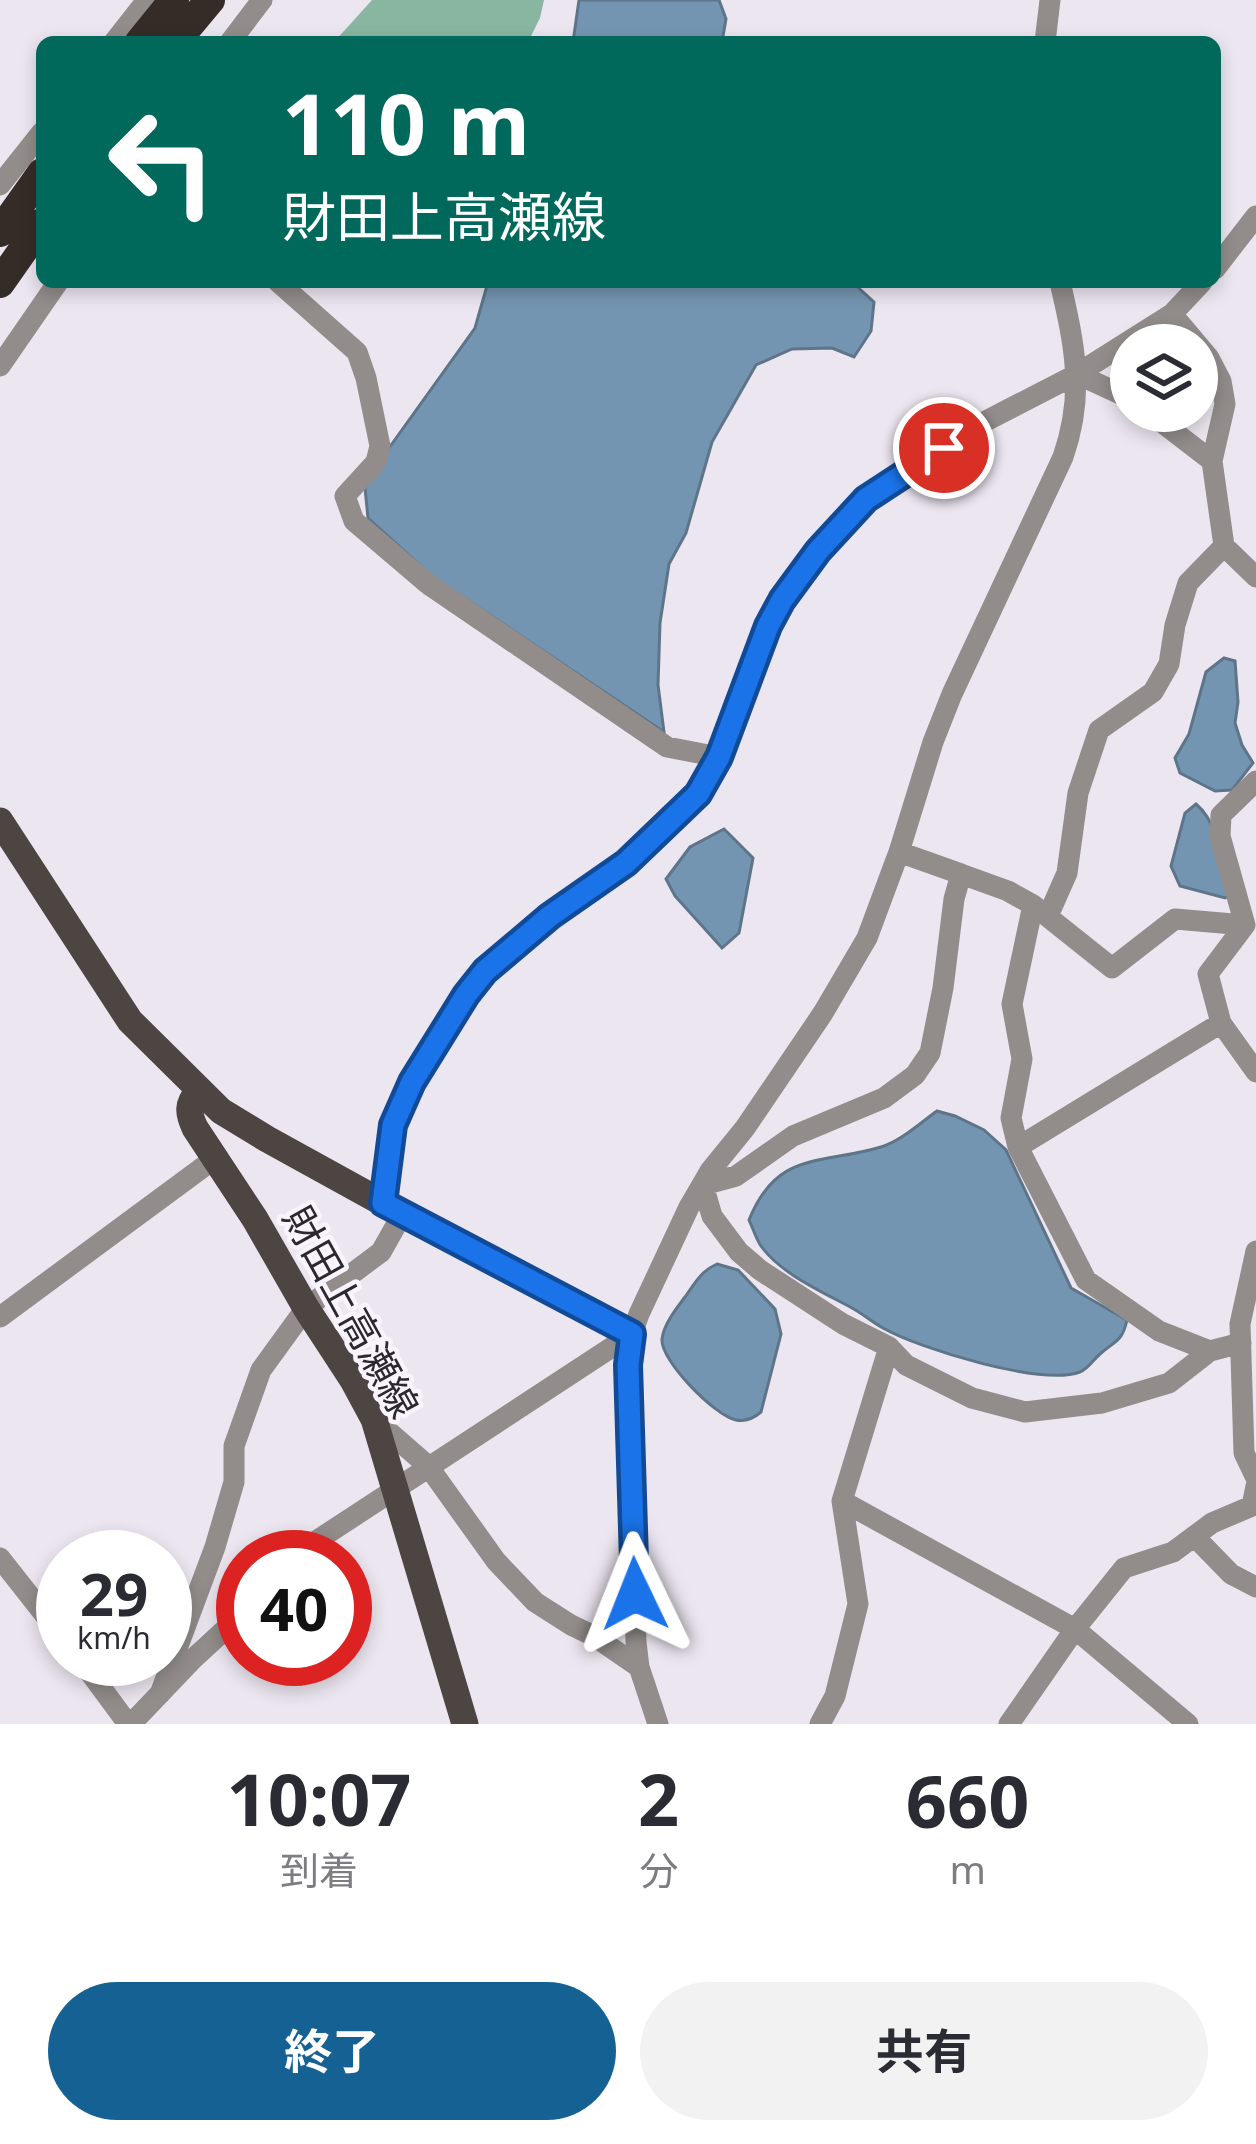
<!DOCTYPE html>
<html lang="ja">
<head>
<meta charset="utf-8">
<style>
	body { margin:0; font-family:"Noto Sans","Noto Sans JP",sans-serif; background:#f2f2f3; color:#2b2b33; height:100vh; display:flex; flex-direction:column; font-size:45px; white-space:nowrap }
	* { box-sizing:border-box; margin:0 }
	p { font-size:39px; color:#7c7c81 }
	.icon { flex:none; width:66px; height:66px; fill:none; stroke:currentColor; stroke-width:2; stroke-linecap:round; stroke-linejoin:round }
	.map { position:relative; height:1724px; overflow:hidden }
	.sheet { display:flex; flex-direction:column; background:#fff; flex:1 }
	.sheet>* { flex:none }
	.top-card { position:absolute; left:36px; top:36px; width:1185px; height:252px; border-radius:18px; box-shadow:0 6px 18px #0003; background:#00695c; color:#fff; overflow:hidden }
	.controls { position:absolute; left:1110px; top:324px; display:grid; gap:24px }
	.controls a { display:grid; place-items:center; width:108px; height:108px; border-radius:50%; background:#fff; box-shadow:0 6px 18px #0003; font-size:60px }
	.speed { position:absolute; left:36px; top:1530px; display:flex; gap:24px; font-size:60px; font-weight:700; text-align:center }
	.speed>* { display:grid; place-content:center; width:156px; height:156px; border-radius:50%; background:#fff; box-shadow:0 6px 18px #0003; line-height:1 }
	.speed small { font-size:30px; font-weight:400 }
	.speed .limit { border:18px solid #d22; background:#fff; color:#111 }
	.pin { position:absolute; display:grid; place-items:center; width:102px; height:102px; color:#fff; margin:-51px; border:6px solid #fff; border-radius:50%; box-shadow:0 3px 12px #0007 }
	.me { position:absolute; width:132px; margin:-66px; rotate:358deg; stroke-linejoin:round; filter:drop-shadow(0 0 9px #0008) }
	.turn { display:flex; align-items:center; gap:42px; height:252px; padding:0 48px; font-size:54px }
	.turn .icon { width:156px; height:156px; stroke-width:2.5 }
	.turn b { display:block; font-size:84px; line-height:102px }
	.eta { display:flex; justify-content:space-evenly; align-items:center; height:204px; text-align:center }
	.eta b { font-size:72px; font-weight:700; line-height:84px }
	.primary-button { display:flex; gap:24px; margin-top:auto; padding:24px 48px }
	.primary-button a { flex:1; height:138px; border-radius:72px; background:#156194; color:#fff; font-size:48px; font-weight:700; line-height:138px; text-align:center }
	.primary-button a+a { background:#f2f2f3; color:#2b2b33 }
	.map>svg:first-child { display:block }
	.forest { fill:#89b6a1 }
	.water { fill:#7495b1; stroke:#5e7589; stroke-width:3 }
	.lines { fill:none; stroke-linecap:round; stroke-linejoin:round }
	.minor { stroke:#928d8b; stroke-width:21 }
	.major { stroke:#4d4541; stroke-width:27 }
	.highway { stroke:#352c28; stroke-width:30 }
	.route-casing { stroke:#114b97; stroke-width:30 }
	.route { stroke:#1a73e8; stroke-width:21 }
	.labels { text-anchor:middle; stroke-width:9; stroke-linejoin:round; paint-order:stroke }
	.street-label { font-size:39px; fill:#2b292d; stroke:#f9f3fd }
</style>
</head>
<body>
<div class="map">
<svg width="1256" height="1724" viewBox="0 0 1256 1724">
	<rect width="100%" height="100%" fill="#ece6f0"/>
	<!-- forest -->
	<path class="forest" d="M372 0H544L540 18 528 42H334Z"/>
	<!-- water -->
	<path class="water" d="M579 0H719L726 19 722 42H573Z
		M488 282H852L874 302 871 331 854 357 832 348 792 349 756 365 712 442 686 533 669 564 660 623 658 685 664 732 433 577 368 518 365 488 389 448 475 328Z
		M1224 658 1235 661 1238 702 1235 723 1242 745 1253 763 1232 790 1215 791 1180 773 1175 758 1189 734 1206 672Z
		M1196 804C1219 823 1224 866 1231 894L1225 898 1180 886 1171 866 1185 813Z
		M724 829 753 858 739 933 722 948 675 896 666 879 690 847Z
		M937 1111 955 1116 984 1130 1006 1150 1071 1288 1127 1320C1122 1342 1116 1340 1100 1354 1092 1361 1089 1368 1080 1372 1041 1386 920 1349 883 1328 872 1322 863 1314 852 1308 823 1292 781 1274 761 1246 756 1239 753 1228 749 1220 777 1150 821 1165 881 1147 901 1141 920 1123 937 1111Z
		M717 1264 738 1270 775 1309 781 1334 761 1412C754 1418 746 1422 736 1420 715 1416 660 1360 662 1339 664 1324 676 1309 685 1297 695 1283 701 1271 717 1264Z"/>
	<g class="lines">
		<!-- minor -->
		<path class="minor" d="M114 42 147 0
			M230 42 262 0
			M1045 42 1050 0
			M0 185 42 132
			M1215 269 1256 216
			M278 282 357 352 366 378 380 446 376 462 345 496 354 521 428 584 667 747 719 757
			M1172 314 1209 358 1221 381 1225 404 1212 461 1224 546 1256 577
			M0 366 58 282
			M1077 374 1131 399
			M1147 411 1212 461
			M1256 781 1221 815 1220 836 1245 925 1208 974 1221 1023 1256 1072
			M899 852 961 874
			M1033 905 1012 1004 1022 1059 1011 1118 1018 1147 1086 1280 1159 1331 1210 1351
			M1048 916 1067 873 1078 793 1099 730 1153 692 1169 664 1175 625 1188 583 1224 546
			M1018 1147 1221 1023
			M383 1203 393 1125 412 1082 466 995 485 971 549 916 625 863 698 794 719 757 768 626 782 600 818 551 866 499 982 423 1077 374 1172 314 1202 282
			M1256 1251 1240 1324 1244 1453 1256 1478
			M0 1317 214 1159
			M1241 1343 1210 1351 1169 1383 1102 1403 1025 1412 972 1398 906 1365 889 1347 843 1324 760 1270 739 1252 712 1216 703 1185 736 1176 793 1136 884 1098 915 1075 930 1053 943 988 954 899 961 874 1008 891 1033 905 1112 968 1175 919 1245 925
			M374 1419 428 1466 496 1561 535 1602 571 1625 594 1636 639 1667
			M842 1501 1075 1629 1188 1724
			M1194 1536 1231 1574 1256 1587
			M298 1557 310 1545 632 1334
			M0 1558 63 1638
			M80 1659 128 1724
			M160 1694 215 1547 234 1482V1446L261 1370 306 1308 381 1252 403 1213
			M131 1724 193 1659 243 1613
			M658 1724 639 1667 636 1642 628 1365 632 1334 639 1314 689 1207 710 1171 745 1128 823 1013 867 938 899 852 933 742 952 694 1063 457C1085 394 1075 346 1060 282
			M820 1724 835 1696 858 1604 842 1501 889 1347
			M1009 1724 1075 1629 1124 1568 1173 1552 1212 1523 1252 1506 1256 1486"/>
		<!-- major -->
		<path class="major" d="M0 821 130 1021 221 1111 267 1139 383 1203 632 1334
			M198 1092C187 1104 188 1113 195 1128L255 1219 306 1308 353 1380 374 1419 465 1724"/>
		<!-- highway -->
		<path class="highway" d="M140 42 174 0
			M175 42 210 0
			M0 232 42 173
			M0 283 42 223"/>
	</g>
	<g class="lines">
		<!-- route casing -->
		<g class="route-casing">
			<path id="route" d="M635 1594 628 1365 632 1334 383 1203 393 1125 412 1082 466 995 485 971 550 916 626 863 698 794 719 757 768 626 782 600 818 551 866 499 944 448"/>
		</g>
		<!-- route -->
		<use href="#route" class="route"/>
	</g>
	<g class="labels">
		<!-- street labels -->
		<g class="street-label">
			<text transform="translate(351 1312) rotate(61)" y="14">財田上高瀬線</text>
		</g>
	</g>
</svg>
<div class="controls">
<a><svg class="icon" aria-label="layers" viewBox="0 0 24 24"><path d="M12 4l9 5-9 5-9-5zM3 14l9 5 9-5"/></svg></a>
</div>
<div class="speed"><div>29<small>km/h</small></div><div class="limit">40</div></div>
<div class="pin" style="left:944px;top:448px;background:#d93025"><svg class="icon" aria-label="arrive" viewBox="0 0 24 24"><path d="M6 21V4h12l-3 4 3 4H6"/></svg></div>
<svg class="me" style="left:635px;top:1594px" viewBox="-20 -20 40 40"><path d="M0-17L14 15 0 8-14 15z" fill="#1a73e8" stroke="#fff" stroke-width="4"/></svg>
<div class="top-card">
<div class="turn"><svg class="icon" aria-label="left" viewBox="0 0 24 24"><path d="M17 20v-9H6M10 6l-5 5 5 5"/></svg><div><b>110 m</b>財田上高瀬線</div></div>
</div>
</div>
<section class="sheet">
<div class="eta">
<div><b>10:07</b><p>到着</p></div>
<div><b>2</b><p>分</p></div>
<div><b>660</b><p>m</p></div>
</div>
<div class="primary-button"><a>終了</a><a>共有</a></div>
</section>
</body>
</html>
